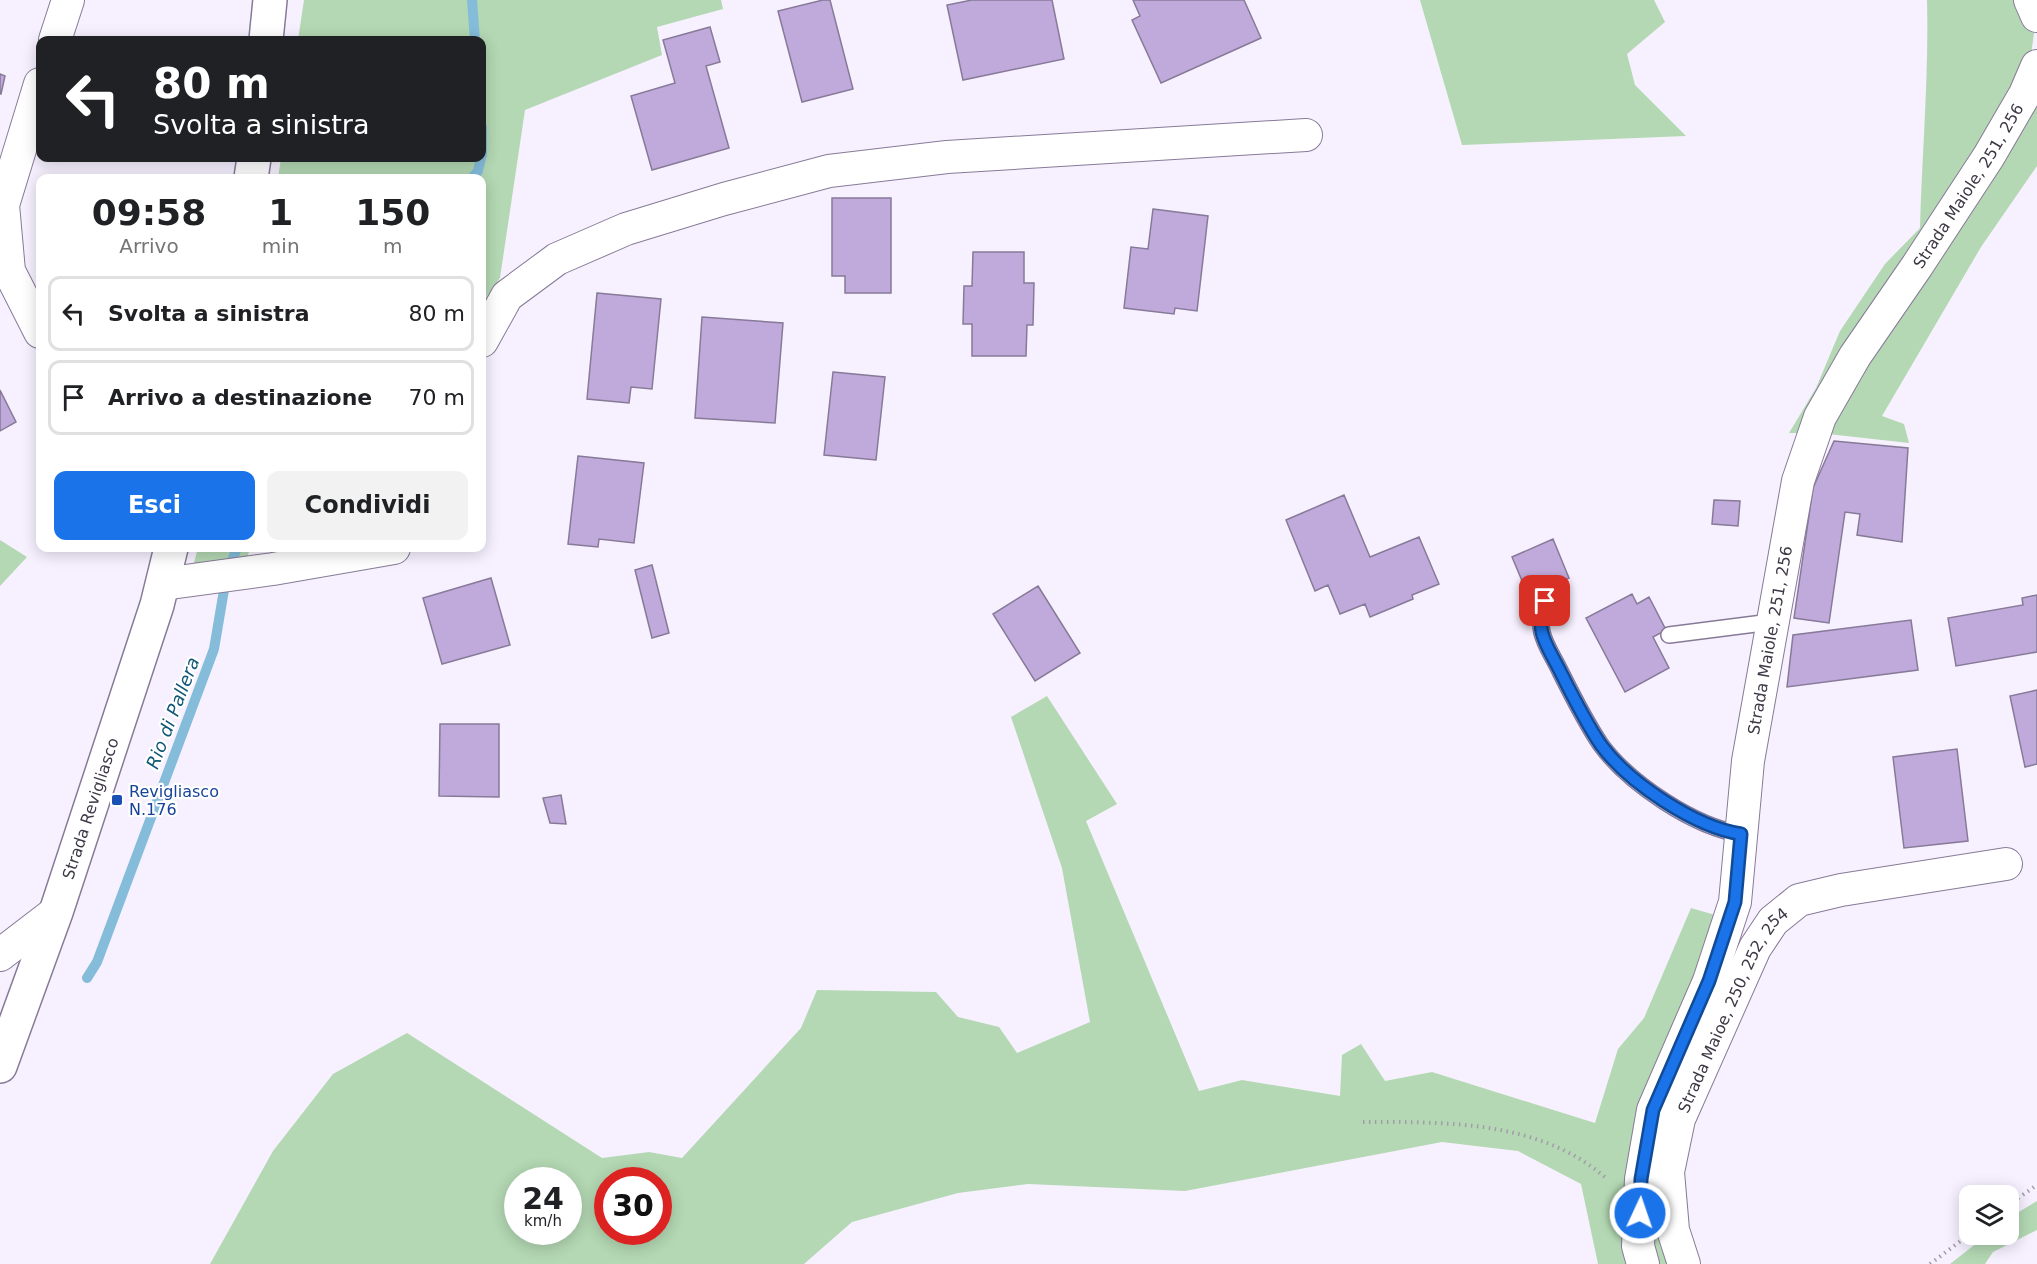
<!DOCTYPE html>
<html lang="it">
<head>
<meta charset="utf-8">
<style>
	body { margin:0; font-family:"DejaVu Sans",sans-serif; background:#f2f2f2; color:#202124; height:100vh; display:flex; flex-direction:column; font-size:22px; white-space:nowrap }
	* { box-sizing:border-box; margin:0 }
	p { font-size:20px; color:#757577 }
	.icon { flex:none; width:33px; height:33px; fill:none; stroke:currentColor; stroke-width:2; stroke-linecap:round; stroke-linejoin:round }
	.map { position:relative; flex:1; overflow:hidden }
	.panel { position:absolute; left:36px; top:174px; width:450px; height:378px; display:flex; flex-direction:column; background:#fff; border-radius:12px; box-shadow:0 3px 15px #0003 }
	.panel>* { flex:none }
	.hud { position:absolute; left:36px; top:36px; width:450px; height:126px; border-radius:12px; box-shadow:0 3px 15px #0003; background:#202124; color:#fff; overflow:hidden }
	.fabs { position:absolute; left:1959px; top:1185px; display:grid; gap:12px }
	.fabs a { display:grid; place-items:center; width:60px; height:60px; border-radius:12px; background:#fff; box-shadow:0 3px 15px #0003; font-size:30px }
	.speed { position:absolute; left:504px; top:1167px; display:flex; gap:12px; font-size:30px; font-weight:700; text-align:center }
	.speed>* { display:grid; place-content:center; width:78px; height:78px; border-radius:50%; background:#fff; box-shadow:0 3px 15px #0003; line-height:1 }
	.speed small { font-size:15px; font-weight:400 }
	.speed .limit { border:9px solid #d22; background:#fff; color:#111 }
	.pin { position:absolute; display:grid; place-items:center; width:51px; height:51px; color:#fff; margin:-26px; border-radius:12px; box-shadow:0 3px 9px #0006 }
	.me { position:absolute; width:66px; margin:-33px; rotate:3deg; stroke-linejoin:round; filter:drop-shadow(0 0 4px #0008) }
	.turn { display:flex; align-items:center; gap:21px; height:126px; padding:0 18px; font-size:27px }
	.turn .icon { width:78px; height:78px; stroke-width:2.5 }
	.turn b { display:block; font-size:42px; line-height:51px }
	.eta { display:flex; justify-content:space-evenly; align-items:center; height:102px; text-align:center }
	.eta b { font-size:36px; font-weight:700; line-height:42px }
	.action { display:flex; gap:12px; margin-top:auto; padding:12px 18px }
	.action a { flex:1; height:69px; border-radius:12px; background:#1a73e8; color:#fff; font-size:24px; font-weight:700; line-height:69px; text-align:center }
	.action a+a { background:#f2f2f2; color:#202124 }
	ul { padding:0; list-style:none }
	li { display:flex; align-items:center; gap:18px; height:75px; margin:0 12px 9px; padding:0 6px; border:3px solid #e0e0e0; border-radius:12px }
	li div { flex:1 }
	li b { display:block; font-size:22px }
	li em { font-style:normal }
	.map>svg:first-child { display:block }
	.green { fill:#b4d8b3; fill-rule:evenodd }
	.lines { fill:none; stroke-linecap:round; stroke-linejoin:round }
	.stream { stroke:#84bcda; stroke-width:10 }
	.building { fill:#c0aadb; stroke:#877a98; stroke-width:1.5 }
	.lane-casing { stroke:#877a97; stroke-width:18 }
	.street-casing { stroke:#877a97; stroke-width:34 }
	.secondary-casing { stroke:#877a97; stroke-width:36 }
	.path { stroke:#a29caa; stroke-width:4; stroke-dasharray:1.5 4.5; stroke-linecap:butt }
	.lane { stroke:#fff; stroke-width:15 }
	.street { stroke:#fff; stroke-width:32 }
	.secondary { stroke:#fff; stroke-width:33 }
	.route-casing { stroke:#114b97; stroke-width:15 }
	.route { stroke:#1a73e8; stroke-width:10 }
	.transit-dot { fill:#1a4fb4; stroke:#fff; stroke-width:2 }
	.labels { text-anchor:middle; stroke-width:4.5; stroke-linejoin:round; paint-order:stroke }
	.street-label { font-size:16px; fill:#3e3845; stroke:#fff }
	.transit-label { font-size:16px; fill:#164399; stroke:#fff; text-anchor:start }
	.water-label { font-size:18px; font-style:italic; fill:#115876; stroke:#fff }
</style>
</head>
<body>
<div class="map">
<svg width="2037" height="1264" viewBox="0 0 2037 1264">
	<rect width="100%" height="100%" fill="#f7f1ff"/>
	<!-- green -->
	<path class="green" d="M304 0H721L723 9 657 27 662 55 525 110 500 278 482 304V178H278L281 158H482V40H298Z
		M1420 0H1654L1665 22 1627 54 1635 85 1686 136 1462 145Z
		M1927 0H2016L2034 33 2029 70 1806 433H1789L1816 388 1840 331 1885 264 1920 228C1922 152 1929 76 1927 0Z
		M2037 84V166L1981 247 1882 416 1904 424 1909 443 1828 434V422Z
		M0 540 27 557 0 586Z
		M198 548H250L247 559 193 566Z
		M1047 696 1117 804 1086 821 1199 1091 1242 1080 1340 1096 1342 1055 1361 1044 1385 1081 1432 1072 1595 1123 1618 1049 1644 1018 1691 908 1715 915 1626 1208 1656 1233 1667 1264H1598L1581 1184 1518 1151 1442 1142 1185 1191 1028 1184 958 1193 852 1222 804 1264H210L273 1151 333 1074 407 1033 602 1158 649 1152 682 1158 801 1028 817 990 936 992 958 1017 999 1027 1017 1053 1090 1022 1062 868 1011 717ZM518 1180H568V1232H518ZM608 1180H658V1232H608Z
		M2037 1201V1230L1993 1252 1985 1264H1950L1987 1235 2008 1234 2009 1218Z"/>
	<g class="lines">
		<!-- stream -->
		<path class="stream" d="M472 0 475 40
			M482 127V155
			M472 178 478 171 481 158
			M233 558 237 548
			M87 978 97 962 214 649 224 590"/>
	</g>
	<!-- building -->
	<path class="building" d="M823 0H830L853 89 802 102 778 11Z
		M972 0H1052L1064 59 963 80 947 5Z
		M1133 0H1244L1261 38 1161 83 1132 20 1140 16Z
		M710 27 720 62 706 66 729 148 652 170 631 96 675 83 663 40Z
		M0 74 5 76 1 94H0Z
		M832 198H891V293H845V276H832Z
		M1153 209 1208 216 1197 311 1175 308 1174 314 1124 308 1131 247 1148 249Z
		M973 252H1024V283H1034L1033 325H1027L1026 356H972V324H963L964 286H972Z
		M597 293 661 299 652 389 631 387 629 403 587 399Z
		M702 317 783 323 775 423 695 418Z
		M833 372 885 377 876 460 824 455Z
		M0 390 16 422 0 431Z
		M1834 441 1908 448 1902 542 1857 535 1860 514 1845 512 1829 623 1794 618 1813 488Z
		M578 456 644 463 634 543 599 539 598 547 568 544Z
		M1344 495 1370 557 1419 537 1439 584 1412 595 1413 599 1370 617 1365 604 1340 614 1328 585 1315 591 1286 520Z
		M1714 500 1740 501 1738 526 1712 524Z
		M1553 539 1569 578 1528 595 1512 557Z
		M652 565 669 633 652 638 635 570Z
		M491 578 510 645 442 664 423 598Z
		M1038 586 1080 653 1035 681 993 614Z
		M1632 594 1637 604 1649 597 1666 630 1653 637 1669 668 1625 692 1586 618Z
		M2037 595V652L1956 666 1948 618 2023 605 2022 598Z
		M1911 620 1918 670 1787 687 1793 635Z
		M2037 690V764L2025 767 2010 696Z
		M440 724H499V797L439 796Z
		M1957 749 1968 841 1904 848 1893 757Z
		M561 795 566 824 550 823 543 798Z"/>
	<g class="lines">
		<!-- lane casing -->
		<g class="lane-casing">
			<path id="lane" d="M1545 601C1534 633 1547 644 1561 673 1573 697 1586 723 1601 745 1629 783 1694 827 1741 834
				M1669 635 1771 622"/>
		</g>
		<!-- street casing -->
		<g class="street-casing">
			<g id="street">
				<path d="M2030 0 2037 16"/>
				<path d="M55 40 68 0"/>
				<path d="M40 84 3 205 9 271 40 332"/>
				<path d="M482 341 507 296 557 259 626 229 724 199 829 171 947 157 1306 135"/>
				<path d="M163 584 273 569 394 548"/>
				<path d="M0 955 56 912"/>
				<path id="s1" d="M1643 1264 1638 1246 1641 1179 1653 1110 1709 981 1735 902 1748 761 1798 481 1820 417 1855 356 1917 266 1989 156 2025 94 2037 66"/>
				<path id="s2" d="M1684 1264 1673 1230 1668 1172 1679 1119 1755 948 1773 921 1799 900 1841 890 2006 864"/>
			</g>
		</g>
		<!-- secondary casing -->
		<g class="secondary-casing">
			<g id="secondary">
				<path d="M266 40 270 0"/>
				<path d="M251 178 254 158"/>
				<path id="s3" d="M0 1066 56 912 157 605 171 548"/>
			</g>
		</g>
		<!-- path -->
		<path class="path" d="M1363 1122C1446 1122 1542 1120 1608 1180
			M2008 1205 2037 1185
			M1930 1264 1970 1234"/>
		<!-- lane -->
		<use href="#lane" class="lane"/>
		<!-- street -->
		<use href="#street" class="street"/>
		<!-- secondary -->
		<use href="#secondary" class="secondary"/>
	</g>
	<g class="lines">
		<!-- route casing -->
		<g class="route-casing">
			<path id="route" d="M1545 601C1534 633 1547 644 1561 673 1573 697 1586 723 1601 745 1629 783 1695 827 1741 834L1735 902 1709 981 1653 1110 1641 1179 1640 1213"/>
		</g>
		<!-- route -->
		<use href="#route" class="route"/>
	</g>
	<!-- markers -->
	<rect class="transit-dot" x="111" y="794" width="12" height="12" rx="3"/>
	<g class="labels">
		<!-- street labels -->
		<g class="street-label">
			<text dy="6" stroke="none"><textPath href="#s1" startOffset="1148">Strada Maiole, 251, 256</textPath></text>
			<text dy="6" stroke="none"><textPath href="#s1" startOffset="644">Strada Maiole, 251, 256</textPath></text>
			<text dy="6" stroke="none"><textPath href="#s3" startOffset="273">Strada Revigliasco</textPath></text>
			<text dy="6" stroke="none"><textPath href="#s2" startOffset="270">Strada Maioe, 250, 252, 254</textPath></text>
		</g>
		<!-- transit labels -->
		<g class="transit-label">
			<text x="129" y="797">Revigliasco<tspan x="129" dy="18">N.176</tspan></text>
		</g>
		<!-- water labels -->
		<g class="water-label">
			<text transform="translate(173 713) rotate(-69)" y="6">Rio di Pallera</text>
		</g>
	</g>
</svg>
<div class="fabs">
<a><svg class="icon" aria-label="layers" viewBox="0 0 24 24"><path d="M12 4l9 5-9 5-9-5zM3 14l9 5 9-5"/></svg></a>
</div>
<div class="speed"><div>24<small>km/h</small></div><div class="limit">30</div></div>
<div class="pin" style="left:1545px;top:601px;background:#d93025"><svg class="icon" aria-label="arrive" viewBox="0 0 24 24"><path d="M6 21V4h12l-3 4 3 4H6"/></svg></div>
<svg class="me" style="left:1640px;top:1213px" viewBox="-20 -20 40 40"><circle r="17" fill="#1a73e8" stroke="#fff" stroke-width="3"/><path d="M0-11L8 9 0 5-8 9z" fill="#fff"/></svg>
<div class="hud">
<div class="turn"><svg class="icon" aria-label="left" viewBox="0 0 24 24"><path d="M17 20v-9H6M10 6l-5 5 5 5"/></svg><div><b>80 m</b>Svolta a sinistra</div></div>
</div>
<section class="panel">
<div class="eta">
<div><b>09:58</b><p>Arrivo</p></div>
<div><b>1</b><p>min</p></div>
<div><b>150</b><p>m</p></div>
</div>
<ul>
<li><svg class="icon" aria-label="left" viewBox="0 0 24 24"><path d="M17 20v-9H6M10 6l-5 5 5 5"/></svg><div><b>Svolta a sinistra</b></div><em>80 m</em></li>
<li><svg class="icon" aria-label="arrive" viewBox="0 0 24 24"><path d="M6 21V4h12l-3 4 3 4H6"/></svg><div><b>Arrivo a destinazione</b></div><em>70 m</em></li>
</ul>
<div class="action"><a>Esci</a><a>Condividi</a></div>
</section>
</div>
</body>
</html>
